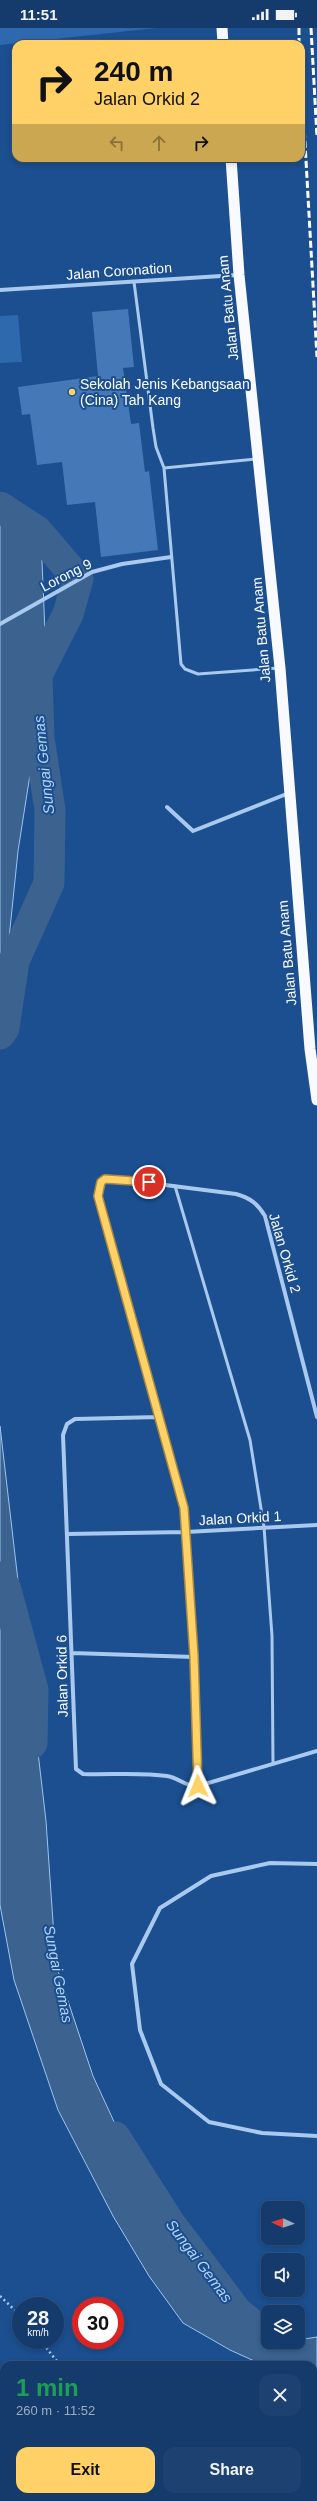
<!DOCTYPE html>
<html lang="en">
<head>
<meta charset="utf-8">
<style>
	body { margin:0; font-family:Helvetica,sans-serif; background:#1d4271; color:#f1f3f6; height:100vh; display:flex; flex-direction:column; font-size:15px; white-space:nowrap }
	* { box-sizing:border-box; margin:0 }
	p { font-size:13px; color:#9dadc1 }
	.icon { flex:none; width:22px; height:22px; fill:none; stroke:currentColor; stroke-width:2; stroke-linecap:round; stroke-linejoin:round }
	.map { position:relative; flex:1; overflow:hidden }
	.panel { position:absolute; left:0px; top:2333px; width:317px; height:140px; display:flex; flex-direction:column; background:#143b6b; border-radius:12px 12px 0 0; box-shadow:0 2px 6px #0003,0 0 0 1px #33557e }
	.panel>* { flex:none }
	.top-card { position:absolute; left:12px; top:12px; width:293px; height:122px; border-radius:12px; box-shadow:0 2px 6px #0003,0 0 0 1px #33557e; background:#ffd166; color:#111; overflow:hidden }
	.needle { width:26px; rotate:273deg }
	.tools { position:absolute; left:261px; top:2173px; display:grid; gap:8px }
	.tools a { display:grid; place-items:center; width:44px; height:44px; border-radius:8px; background:#143b6b; box-shadow:0 2px 6px #0003,0 0 0 1px #33557e; font-size:20px }
	.speed { position:absolute; left:12px; top:2269px; display:flex; gap:8px; font-size:20px; font-weight:700; text-align:center }
	.speed>* { display:grid; place-content:center; width:52px; height:52px; border-radius:50%; background:#143b6b; box-shadow:0 2px 6px #0003,0 0 0 1px #33557e; line-height:1 }
	.speed small { font-size:10px; font-weight:400 }
	.speed .limit { border:6px solid #d22; background:#fff; color:#111 }
	.pin { position:absolute; display:grid; place-items:center; width:34px; height:34px; color:#fff; margin:-17px; border:2px solid #fff; border-radius:50%; box-shadow:0 1px 4px #0007 }
	.me { position:absolute; width:44px; margin:-22px; rotate:358deg; stroke-linejoin:round; filter:drop-shadow(0 0 3px #0008) }
	.turn { display:flex; align-items:center; gap:14px; height:84px; padding:0 16px; font-size:18px }
	.turn .icon { width:52px; height:52px; stroke-width:2.5 }
	.turn b { display:block; font-size:28px; line-height:34px }
	.lanes { display:flex; align-items:center; height:38px; padding:0 16px; background:#0003; justify-content:center; gap:20px; direction:ltr }
	.lanes .off { opacity:.35 }
	.round { display:grid; place-items:center; flex:none; width:42px; height:42px; border-radius:12px; background:#1d4271 }
	.summary { display:flex; align-items:center; justify-content:space-between; height:68px; padding:0 16px }
	h1 { font-size:24px; font-weight:800; line-height:30px; color:#1e9e55 }
	.cta { display:flex; gap:8px; margin-top:auto; padding:8px 16px }
	.cta a { flex:1; height:46px; border-radius:12px; background:#ffd166; color:#111; font-size:16px; font-weight:800; line-height:46px; text-align:center }
	.cta a+a { background:#1d4271; color:#f1f3f6 }
	.status { display:flex; justify-content:space-between; align-items:center; height:28px; padding:0 20px; background:#143b6b; direction:ltr }
	.status svg { height:11px; fill:currentColor }
	.map>svg:first-child { display:block }
	.green { fill:#2e69ad }
	.water { fill:#3c6290; stroke:#9cc4f0 }
	.lines { fill:none; stroke-linecap:round; stroke-linejoin:round }
	.river { stroke:#3c6290; stroke-width:31 }
	.building { fill:#4478b7 }
	.path { stroke:#a9c9ee; stroke-width:2.5; stroke-dasharray:2 3; stroke-linecap:butt }
	.service { stroke:#a9c9ee; stroke-width:3 }
	.minor { stroke:#a9c9ee; stroke-width:4 }
	.trunk { stroke:#f8faff; stroke-width:11 }
	.rail { stroke:#fff; stroke-width:3; stroke-dasharray:7 3; stroke-linecap:butt }
	.route-casing { stroke:#a68842; stroke-width:10 }
	.route { stroke:#ffd166; stroke-width:7 }
	.poi-dot { fill:#ffd166; stroke:#1b4f8f; stroke-width:1.5 }
	.labels { text-anchor:middle; stroke-width:4; stroke-linejoin:round; paint-order:stroke }
	.street-label { font-size:14px; fill:#fff; stroke:#1b4f8f }
	.poi-label { font-size:14px; fill:#fff; stroke:#1b4f8f; text-anchor:start }
	.water-label { font-size:15px; font-style:italic; fill:#b5d3f5; stroke:#1b4f8f }
</style>
</head>
<body>
<div class="status"><b>11:51</b><svg viewBox="0 0 49 12"><path d="M0 12V9h3v3zM5 12V6h3v6zM10 12V3h3v9zM15 12V0h3v12zM26 1h20v11H26zM47 4h2v5h-2z"/></svg></div>
<div class="map">
<svg width="317" height="2473" viewBox="0 0 317 2473">
	<rect width="100%" height="100%" fill="#1b4f8f"/>
	<!-- green -->
	<path class="green" d="M0 0H156L0 17Z
		M18 287 22 334 0 335V288Z"/>
	<!-- water -->
	<path class="water" d="M0 492 41 510 45 604 37 702 18 823 0 998Z
		M0 1398 46 1793 56 1937 93 2048 150 2172 197 2254 268 2299V2314H298V2312L317 2309V2346H313V2337H263L230 2322 183 2295 149 2248 113 2188 58 2082 14 1952 0 1877Z"/>
	<g class="lines">
		<!-- river -->
		<path class="river" d="M0 479 37 503 78 551 68 586 37 647 39 710 50 782 49 855 14 933 4 1000 0 1006
			M0 1549 6 1562 33 1662 32 1715
			M115 2109 169 2194 237 2284 268 2309"/>
	</g>
	<!-- building -->
	<path class="building" d="M128 281 134 339 123 340 131 396 139 395 145 444 149 443 158 522 101 529 95 474 67 477 62 434 37 437 30 386 22 387 18 359 98 348 92 284Z"/>
	<g class="lines">
		<!-- path -->
		<path class="path" d="M0 2268 21 2288
			M40 2312 60 2337
			M131 2469 132 2473"/>
		<!-- service -->
		<path class="service" d="M134 254 153 400 156 419 164 440 181 636 185 641 198 646 278 640
			M164 440 256 431
			M175 1158 250 1412 264 1499 272 1608 273 1736"/>
		<!-- minor -->
		<path class="minor" d="M0 262 237 247
			M0 596 92 544 122 536 171 529
			M167 779 193 803 289 765
			M159 1389 75 1391 67 1396 63 1407 76 1741 83 1746C110 1747 140 1744 167 1748 180 1750 185 1759 198 1758L317 1723
			M68 1506 186 1504 317 1497
			M72 1625 194 1629
			M198 1758 194 1629 184 1480 99 1176 101 1154 110 1150 236 1166C250 1170 257 1175 265 1188L317 1389
			M317 1836 270 1835 211 1848 160 1880 132 1936 140 2002 161 2056 209 2094 262 2105 317 2108
			M0 2395 4 2405
			M20 2469V2473
			M157 2473 160 2469"/>
		<!-- trunk -->
		<path class="trunk" d="M222 0 223 16
			M231 130 239 247 280 640 310 1021 317 1072"/>
		<!-- rail -->
		<path class="rail" d="M299 0V16
			M311 0 317 109
			M301 43 317 329"/>
	</g>
	<g class="lines">
		<!-- route casing -->
		<g class="route-casing">
			<path id="route" d="M149 1154 105 1151 101 1154 98 1168 184 1480 194 1628 198 1758"/>
		</g>
		<!-- route -->
		<use href="#route" class="route"/>
	</g>
	<!-- markers -->
	<circle class="poi-dot" cx="72" cy="364" r="4"/>
	<g class="labels">
		<!-- street labels -->
		<g class="street-label">
			<text transform="translate(119 243) rotate(-4)" y="5">Jalan Coronation</text>
			<text transform="translate(228 280) rotate(-96)" y="5">Jalan Batu Anam</text>
			<text transform="translate(66 547) rotate(-27)" y="5">Lorong 9</text>
			<text transform="translate(261 602) rotate(-95)" y="5">Jalan Batu Anam</text>
			<text transform="translate(287 925) rotate(-95)" y="5">Jalan Batu Anam</text>
			<text transform="translate(285 1225) rotate(74)" y="5">Jalan Orkid 2</text>
			<text transform="translate(240 1490) rotate(-3)" y="5">Jalan Orkid 1</text>
			<text transform="translate(62 1648) rotate(-91)" y="5">Jalan Orkid 6</text>
		</g>
		<!-- poi labels -->
		<g class="poi-label">
			<text x="80" y="361">Sekolah Jenis Kebangsaan<tspan x="80" dy="16">(Cina) Tah Kang</tspan></text>
		</g>
		<!-- water labels -->
		<g class="water-label">
			<text transform="translate(44 737) rotate(-96)" y="5">Sungai Gemas</text>
			<text transform="translate(58 1946) rotate(79)" y="5">Sungai Gemas</text>
			<text transform="translate(199 2233) rotate(53)" y="5">Sungai Gemas</text>
		</g>
	</g>
</svg>
<div class="tools">
<a><svg class="needle" viewBox="-14 -14 28 28"><path d="M0-13l5 13h-10z" fill="#e53935"/><path d="M0 13l5-13h-10z" fill="#9dadc1"/></svg></a>
<a><svg class="icon" aria-label="sound" viewBox="0 0 24 24"><path d="M4 9h4l5-4v14l-5-4H4zM17 9q2 3 0 6"/></svg></a>
<a><svg class="icon" aria-label="layers" viewBox="0 0 24 24"><path d="M12 4l9 5-9 5-9-5zM3 14l9 5 9-5"/></svg></a>
</div>
<div class="speed"><div>28<small>km/h</small></div><div class="limit">30</div></div>
<div class="pin" style="left:149px;top:1154px;background:#d93025"><svg class="icon" aria-label="arrive" viewBox="0 0 24 24"><path d="M6 21V4h12l-3 4 3 4H6"/></svg></div>
<svg class="me" style="left:198px;top:1758px" viewBox="-20 -20 40 40"><path d="M0-17L14 15 0 8-14 15z" fill="#ffd166" stroke="#fff" stroke-width="4"/></svg>
<div class="top-card">
<div class="turn"><svg class="icon" aria-label="right" viewBox="0 0 24 24"><path d="M7 20v-9h11M14 6l5 5-5 5"/></svg><div><b>240 m</b>Jalan Orkid 2</div></div>
<div class="lanes"><svg class="icon off" aria-label="left" viewBox="0 0 24 24"><path d="M17 20v-9H6M10 6l-5 5 5 5"/></svg><svg class="icon off" aria-label="ahead" viewBox="0 0 24 24"><path d="M12 20V5M6 11l6-6 6 6"/></svg><svg class="icon" aria-label="right" viewBox="0 0 24 24"><path d="M7 20v-9h11M14 6l5 5-5 5"/></svg></div>
</div>
<section class="panel">
<div class="summary"><div><h1>1 min</h1><p>260 m · 11:52</p></div><a class="round"><svg class="icon" aria-label="close" viewBox="0 0 24 24"><path d="M6 6l12 12M18 6L6 18"/></svg></a></div>
<div class="cta"><a>Exit</a><a>Share</a></div>
</section>
</div>
</body>
</html>
